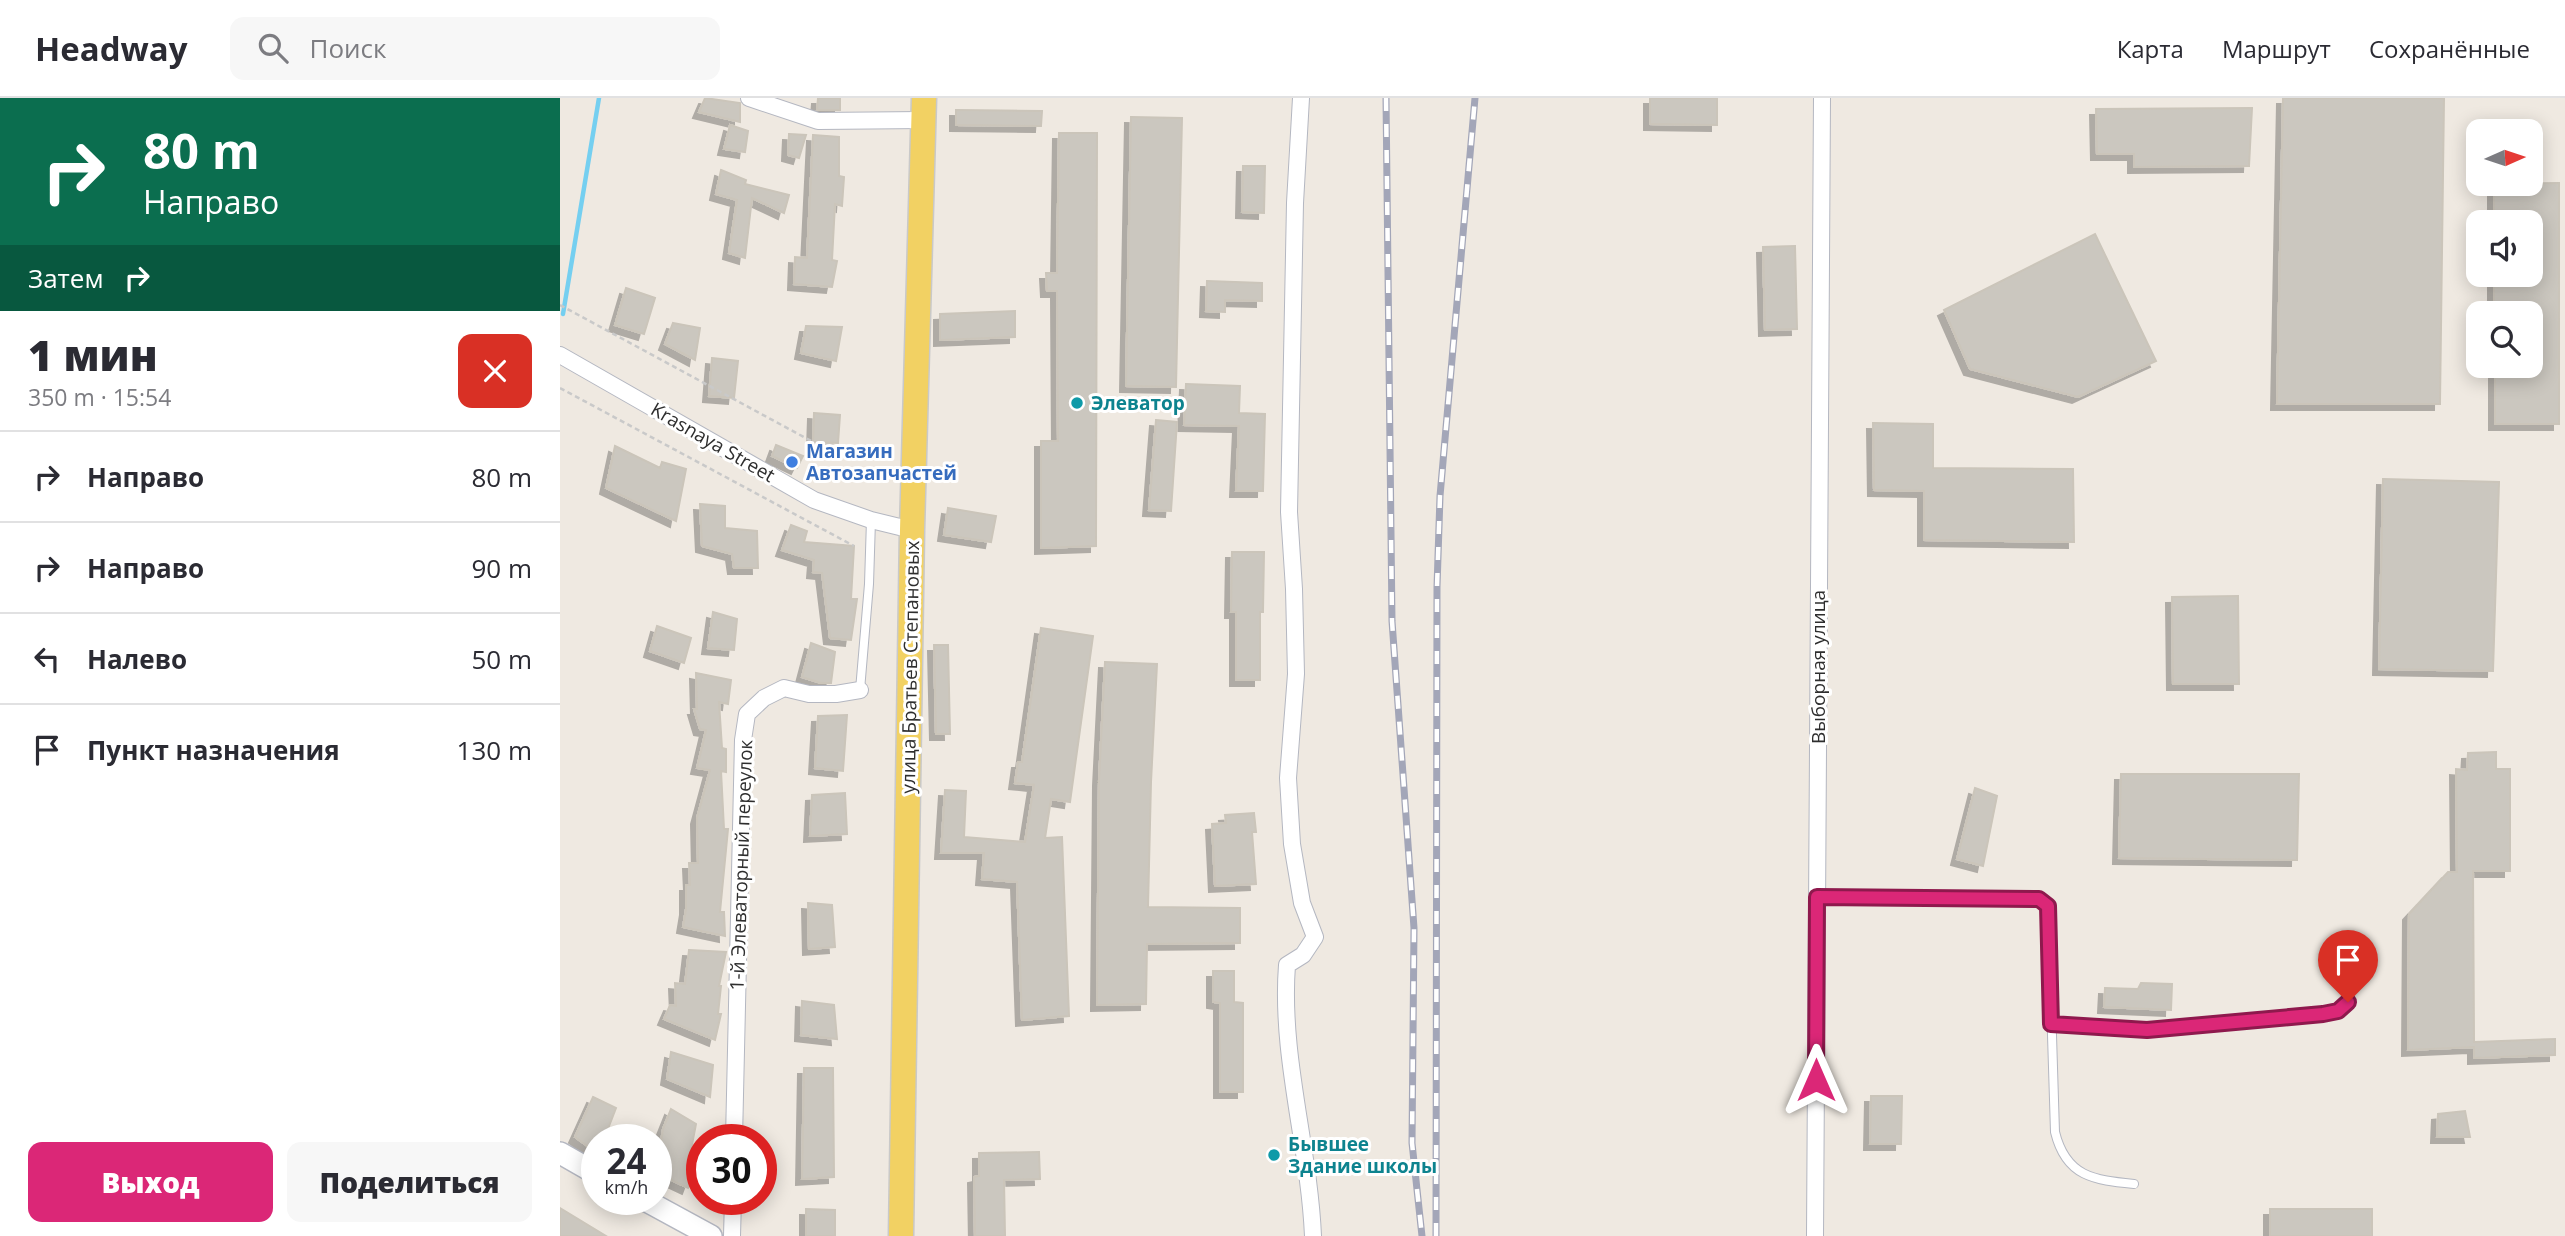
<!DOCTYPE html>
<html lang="ru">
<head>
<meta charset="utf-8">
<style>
	body { margin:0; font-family:"Open Sans",sans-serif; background:#f7f7f7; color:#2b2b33; height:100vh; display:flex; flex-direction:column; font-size:26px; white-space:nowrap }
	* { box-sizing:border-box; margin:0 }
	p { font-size:23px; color:#7c7c81 }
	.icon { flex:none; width:38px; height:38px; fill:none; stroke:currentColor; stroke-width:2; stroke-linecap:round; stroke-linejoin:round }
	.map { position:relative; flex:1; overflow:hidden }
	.drawer { display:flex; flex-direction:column; background:#fff; width:560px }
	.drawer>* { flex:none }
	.banner { background:#0b6e4f; color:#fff; overflow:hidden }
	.needle { width:46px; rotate:87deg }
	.fabs { position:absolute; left:1906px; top:21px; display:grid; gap:14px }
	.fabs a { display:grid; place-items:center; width:77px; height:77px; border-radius:14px; background:#fff; box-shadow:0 4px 18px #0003; font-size:35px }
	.speed { position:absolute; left:21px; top:1026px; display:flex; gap:14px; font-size:35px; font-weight:700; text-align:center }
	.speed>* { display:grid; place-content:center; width:91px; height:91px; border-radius:50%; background:#fff; box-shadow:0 4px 18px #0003; line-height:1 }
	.speed small { font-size:18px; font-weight:400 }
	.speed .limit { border:10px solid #d22; background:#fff; color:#111 }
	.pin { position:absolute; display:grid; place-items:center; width:60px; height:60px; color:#fff; margin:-72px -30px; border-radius:50% 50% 50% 0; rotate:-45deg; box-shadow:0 0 7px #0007 }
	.pin .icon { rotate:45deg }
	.me { position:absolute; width:77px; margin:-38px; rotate:0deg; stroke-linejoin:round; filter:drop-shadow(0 0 5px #0008) }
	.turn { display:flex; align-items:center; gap:24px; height:147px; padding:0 28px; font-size:32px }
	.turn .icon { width:91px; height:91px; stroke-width:2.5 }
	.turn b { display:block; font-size:49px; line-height:60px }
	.then { display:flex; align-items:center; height:66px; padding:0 28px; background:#0003; gap:14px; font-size:26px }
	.round { display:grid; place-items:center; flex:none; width:74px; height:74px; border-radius:14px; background:#f7f7f7 }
	.overview { display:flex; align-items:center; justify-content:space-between; height:119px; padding:0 28px }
	h1 { font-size:42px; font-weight:800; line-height:52px }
	.primary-button { display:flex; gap:14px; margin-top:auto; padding:14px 28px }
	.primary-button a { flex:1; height:80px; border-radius:14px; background:#db2777; color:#fff; font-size:28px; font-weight:800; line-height:80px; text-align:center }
	.primary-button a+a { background:#f7f7f7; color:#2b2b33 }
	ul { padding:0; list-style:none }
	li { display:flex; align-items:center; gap:21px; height:91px; padding:0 28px; border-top:2px solid #e1e1e2 }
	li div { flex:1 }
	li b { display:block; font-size:26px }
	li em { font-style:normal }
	header { display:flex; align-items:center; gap:42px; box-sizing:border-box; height:98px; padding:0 35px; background:#fff; border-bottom:2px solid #e1e1e2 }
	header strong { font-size:33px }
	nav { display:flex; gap:38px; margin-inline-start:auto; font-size:24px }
	.search { width:490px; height:63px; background:#f7f7f7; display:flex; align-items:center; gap:18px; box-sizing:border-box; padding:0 24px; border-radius:14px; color:#7c7c81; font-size:26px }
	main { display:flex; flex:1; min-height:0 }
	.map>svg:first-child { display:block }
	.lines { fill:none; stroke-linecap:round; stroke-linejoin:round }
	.stream { stroke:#75cff0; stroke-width:4.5 }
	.building { fill:#cbc7bf; stroke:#cbc5ba; stroke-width:2; filter:url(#shadow) }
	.lane-casing { stroke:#b4b7c1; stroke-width:10 }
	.street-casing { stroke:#b4b7c1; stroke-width:18 }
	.secondary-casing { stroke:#b4b7c1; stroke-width:24 }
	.primary-casing { stroke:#c9c9c9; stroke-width:27 }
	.path { stroke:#c9c9c9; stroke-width:2.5; stroke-dasharray:5 3.5; stroke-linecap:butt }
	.lane { stroke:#fff; stroke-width:8 }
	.street { stroke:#fff; stroke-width:16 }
	.secondary { stroke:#fff; stroke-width:21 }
	.primary { stroke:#f2d163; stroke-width:24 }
	.rail-casing { stroke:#a3a6b8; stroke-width:7 }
	.rail { stroke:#fff; stroke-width:4.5; stroke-dasharray:13; stroke-linecap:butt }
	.route-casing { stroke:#8e194d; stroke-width:18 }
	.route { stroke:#db2777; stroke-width:12 }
	.culture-dot { fill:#0f9aa8; stroke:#fff; stroke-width:2.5 }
	.shop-dot { fill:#3f7fe0; stroke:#fff; stroke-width:2.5 }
	.labels { text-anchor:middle; stroke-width:6; stroke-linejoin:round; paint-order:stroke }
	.culture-label { font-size:19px; font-weight:bold; fill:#0d838f; stroke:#fff; text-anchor:start }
	.street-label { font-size:19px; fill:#2e2e2e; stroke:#fff }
	.shop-label { font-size:19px; font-weight:bold; fill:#366cbe; stroke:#fff; text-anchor:start }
</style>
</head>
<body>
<header>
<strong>Headway</strong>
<div class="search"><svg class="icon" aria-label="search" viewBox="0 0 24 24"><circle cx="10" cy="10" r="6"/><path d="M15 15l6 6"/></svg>Поиск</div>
<nav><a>Карта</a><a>Маршрут</a><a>Сохранённые</a></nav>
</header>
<main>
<section class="drawer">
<div class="banner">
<div class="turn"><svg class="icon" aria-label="right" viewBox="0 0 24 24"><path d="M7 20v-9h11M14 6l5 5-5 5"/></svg><div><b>80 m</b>Направо</div></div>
<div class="then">Затем<svg class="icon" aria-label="right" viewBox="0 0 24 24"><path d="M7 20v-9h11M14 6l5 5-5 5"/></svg></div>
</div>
<div class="overview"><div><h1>1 мин</h1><p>350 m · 15:54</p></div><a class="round" style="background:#d93025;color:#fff"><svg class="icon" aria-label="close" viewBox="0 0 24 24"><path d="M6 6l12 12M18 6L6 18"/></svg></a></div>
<ul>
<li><svg class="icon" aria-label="right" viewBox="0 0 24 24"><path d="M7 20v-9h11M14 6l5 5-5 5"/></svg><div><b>Направо</b></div><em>80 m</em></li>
<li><svg class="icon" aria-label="right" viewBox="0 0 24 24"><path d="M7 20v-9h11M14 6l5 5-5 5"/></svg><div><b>Направо</b></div><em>90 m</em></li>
<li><svg class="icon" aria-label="left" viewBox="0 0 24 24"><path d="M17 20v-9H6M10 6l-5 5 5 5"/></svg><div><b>Налево</b></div><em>50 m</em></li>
<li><svg class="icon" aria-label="arrive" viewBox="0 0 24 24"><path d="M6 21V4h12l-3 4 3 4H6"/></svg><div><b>Пункт назначения</b></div><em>130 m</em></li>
</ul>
<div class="primary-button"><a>Выход</a><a>Поделиться</a></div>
</section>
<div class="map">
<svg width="2005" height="1138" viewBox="0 0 2005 1138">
	<defs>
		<filter id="shadow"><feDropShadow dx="-6" dy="6" stdDeviation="0" flood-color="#0004"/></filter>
	</defs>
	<rect width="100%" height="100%" fill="#efe9e1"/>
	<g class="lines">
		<!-- stream -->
		<path class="stream" d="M3 216 39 0"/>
	</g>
	<!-- building -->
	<path class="building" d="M145 0 180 5V24L139 14Z
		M258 0H280V12H257Z
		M1090 0H1157V27L1090 26Z
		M1723 0H1884L1880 306H1717Z
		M1692 10 1689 68 1574 69V56H1537L1536 11Z
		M396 12 482 13 481 28 396 27Z
		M571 19 622 20 616 289 566 288Z
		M170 27 188 33 185 54 164 51Z
		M499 35H537L536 448 481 450V343H498L497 193H487L486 175H497Z
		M229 36 246 37 239 60 228 57Z
		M253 37 279 39V78L284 79 282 108 275 106 272 162 277 163 272 189 234 186 235 159 247 160Z
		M683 68H705L704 115 682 114Z
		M161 72 186 82 185 86 229 97 224 115 192 100 185 160 169 155 177 102 156 96Z
		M1999 85V326H1935V268H1970V215H1934V177H1970V124H1934V86Z
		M1535 136 1596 263 1518 299 1410 271 1384 212Z
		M1235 148 1237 231 1205 232 1203 149Z
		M647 183 702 185V203L665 202V214L646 213Z
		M66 190 95 200 84 236 55 227Z
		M455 213V239L380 242V216Z
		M113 225 140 230 135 262 105 246Z
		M246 228 282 229 276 263 241 255Z
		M152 260 178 263 174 300 149 298Z
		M626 286 680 288 679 315 705 316 703 393H676L679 328 624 327Z
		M254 315 280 317 278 345 253 344Z
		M596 322 617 324 611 413 589 412Z
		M1313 325 1373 326V370L1513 371 1514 444 1364 442V393L1314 392Z
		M216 347 243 358 237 370 212 358Z
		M55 348 100 370 102 364 126 371 116 423 46 390Z
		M1823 381 1939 384 1933 573 1819 571Z
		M140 406 165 408V430L197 433 198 470H174L172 456 142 448Z
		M388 410 436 418 431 444 384 437Z
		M231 427 247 433 244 444 294 448 291 501H297L291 542 270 540 262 475 253 474 254 462 222 452Z
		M672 454H704L703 514H700V582H676V514H671Z
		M1678 498 1679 586H1613L1612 499Z
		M153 514 177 521 174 552 148 550Z
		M97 528 131 540 124 565 90 553Z
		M481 530 533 538 510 704 491 701 485 740 502 739 509 918 462 922 457 784 422 781 424 755H381L385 692 406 693 404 739 465 744 474 687 455 685 458 664H462Z
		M251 545 275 554 271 585H261L242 579Z
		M374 547H388L390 636H376Z
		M545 564 597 566 591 684 588 809 680 810V845L587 846 586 906 537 907 539 682Z
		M136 575 171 582 168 606 159 604 162 650 166 651V674L161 673 164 731H168L160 814H164L165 838 123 829 126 811V787H130L129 765H138L137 720 150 672 137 670 146 632 140 631 134 611H137Z
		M287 617 283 673 255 670 258 618Z
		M1936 654V671H1950V773H1913L1914 944 1995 941V957L1914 960V949L1848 952 1849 816 1888 774H1897L1896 671 1907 672 1908 655Z
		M1561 676H1739L1737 762 1559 760Z
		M1415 690 1437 698 1423 768 1397 761Z
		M285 695 287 736 250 738 252 697Z
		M694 715 696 734H692L696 786 655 788 652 726 666 725 665 717Z
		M248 805 272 807 275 849 249 851Z
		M129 852 166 854 159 888H161L158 916H161L155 942 104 921 110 907 116 908 115 885 125 886Z
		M653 873H674V904L683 905V994H660V905L653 904Z
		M1581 885 1612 886 1611 912 1544 909 1545 890 1578 891Z
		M242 903 274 907 277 941 241 937Z
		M111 954 153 967 150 999 107 981Z
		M244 970H273L274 1079 242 1081Z
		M1311 998H1342L1341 1046H1310Z
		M33 999 56 1010 44 1041H37V1055L15 1039Z
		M111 1011 136 1026 130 1057 138 1063 128 1090 96 1075 103 1031Z
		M1905 1013 1910 1039H1877L1878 1016Z
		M479 1054 480 1081 444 1082 445 1138H415L414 1079 419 1078V1055Z
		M0 1110 46 1138H0Z
		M246 1111 275 1112V1138H246Z
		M1710 1111H1812V1138H1710Z"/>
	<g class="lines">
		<!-- lane casing -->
		<g class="lane-casing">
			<path id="lane" d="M300 592 309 486 311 422
				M1257 799 1473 800 1484 804 1488 808 1495 1034C1506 1079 1534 1082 1574 1086
				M1491 926 1587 932 1763 916 1778 913 1788 904 1789 879"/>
		</g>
		<!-- street casing -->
		<g class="street-casing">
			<path id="street" d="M189 0 258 23 363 22
				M741 0 735 105 729 414 734 491 736 576 728 680 732 746 742 805 755 839 743 857 727 867C720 958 749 1047 753 1138
				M0 257 254 402 311 422 352 432
				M174 1041 183 642 187 616 204 600 224 590 249 596H276L300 592
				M172 1138 173 1101
				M1255 1138 1262 0"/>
		</g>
		<!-- secondary casing -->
		<g class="secondary-casing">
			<path id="secondary" d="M0 1055 37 1076
				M83 1101 151 1138"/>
		</g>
		<!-- primary casing -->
		<g class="primary-casing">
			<path id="primary" d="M341 1138 352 432 364 0"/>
		</g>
		<!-- path -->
		<path class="path" d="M0 207 253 344
			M0 290 294 448"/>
		<!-- lane -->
		<use href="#lane" class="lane"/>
		<!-- street -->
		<use href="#street" class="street"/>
		<!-- secondary -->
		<use href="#secondary" class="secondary"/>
		<!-- primary -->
		<use href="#primary" class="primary"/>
		<!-- rail casing -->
		<g class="rail-casing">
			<path id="rail" d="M826 0 832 523 854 830 852 1045 862 1138
				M876 1138 877 489 880 398 915 0"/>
		</g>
		<!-- rail -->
		<use href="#rail" class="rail"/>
	</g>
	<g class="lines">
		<!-- route casing -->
		<g class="route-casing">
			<path id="route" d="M1256 982 1257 799 1479 801 1488 808 1491 926 1587 932 1763 916 1778 913 1788 904"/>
		</g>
		<!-- route -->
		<use href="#route" class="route"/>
	</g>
	<!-- markers -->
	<g class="culture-dot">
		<circle cx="517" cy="305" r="7"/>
		<circle cx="714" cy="1057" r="7"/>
	</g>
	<circle class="shop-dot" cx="232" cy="364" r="7"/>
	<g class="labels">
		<!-- culture labels -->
		<g class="culture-label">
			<text x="531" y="312">Элеватор</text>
			<text x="728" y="1053">Бывшее<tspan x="728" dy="22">Здание школы</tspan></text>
		</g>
		<!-- street labels -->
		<g class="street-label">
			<text transform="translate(153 344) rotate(30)" y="7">Krasnaya Street</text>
			<text transform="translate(350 569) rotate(-89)" y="7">улица Братьев Степановых</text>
			<text transform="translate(1258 569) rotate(-90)" y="7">Выборная улица</text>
			<text transform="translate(181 767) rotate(-88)" y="7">1-й Элеваторный переулок</text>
		</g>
		<!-- shop labels -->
		<g class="shop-label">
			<text x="246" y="360">Магазин<tspan x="246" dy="22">Автозапчастей</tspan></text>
		</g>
	</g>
</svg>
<div class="fabs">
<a><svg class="needle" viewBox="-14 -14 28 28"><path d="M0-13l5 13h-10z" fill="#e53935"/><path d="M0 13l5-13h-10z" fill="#7c7c81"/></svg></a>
<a><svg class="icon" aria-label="sound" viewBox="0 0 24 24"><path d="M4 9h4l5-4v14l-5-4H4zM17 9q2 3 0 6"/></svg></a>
<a><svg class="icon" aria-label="search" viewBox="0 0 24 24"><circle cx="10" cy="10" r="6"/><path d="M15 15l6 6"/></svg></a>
</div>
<div class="speed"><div>24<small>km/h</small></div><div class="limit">30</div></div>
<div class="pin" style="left:1788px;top:904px;background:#d93025"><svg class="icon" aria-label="arrive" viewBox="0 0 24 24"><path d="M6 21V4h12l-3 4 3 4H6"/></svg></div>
<svg class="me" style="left:1256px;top:982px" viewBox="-20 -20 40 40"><path d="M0-17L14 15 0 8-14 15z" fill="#db2777" stroke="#fff" stroke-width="4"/></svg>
</div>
</main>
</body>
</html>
